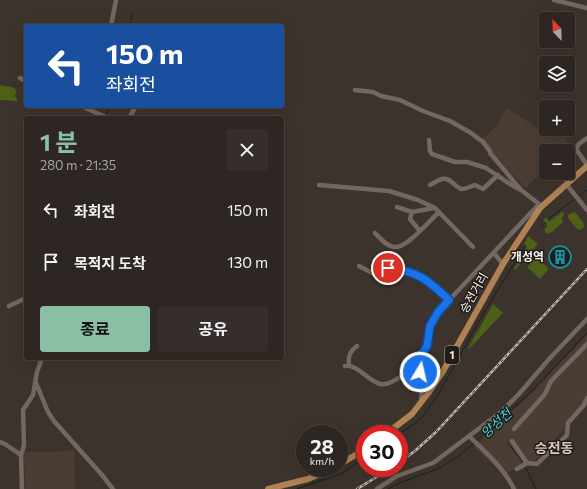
<!DOCTYPE html>
<html lang="ko">
<head>
<meta charset="utf-8">
<style>
	body { margin:0; font-family:Commissioner,"Noto Sans KR",sans-serif; background:#362e2a; color:#f1f3f6; height:100vh; display:flex; flex-direction:column; font-size:15px; white-space:nowrap }
	* { box-sizing:border-box; margin:0 }
	p { font-size:13px; color:#a7a5a5 }
	.icon { flex:none; width:22px; height:22px; fill:none; stroke:currentColor; stroke-width:2; stroke-linecap:round; stroke-linejoin:round }
	.map { position:relative; flex:1; overflow:hidden }
	.side { position:absolute; left:24px; top:116px; width:260px; height:244px; display:flex; flex-direction:column; background:#2e2622; border-radius:4px; box-shadow:0 4px 16px #0002,0 0 0 1px #494340 }
	.side>* { flex:none }
	.guide { position:absolute; left:24px; top:24px; width:260px; height:84px; border-radius:4px; box-shadow:0 4px 16px #0002,0 0 0 1px #494340; background:#1a4fa0; color:#fff; overflow:hidden }
	.needle { width:26px; rotate:337deg }
	.buttons { position:absolute; left:539px; top:12px; display:grid; gap:8px }
	.buttons a { display:grid; place-items:center; width:36px; height:36px; border-radius:4px; background:#2e2622; box-shadow:0 4px 16px #0002,0 0 0 1px #494340; font-size:20px }
	.speed { position:absolute; left:296px; top:425px; display:flex; gap:8px; font-size:20px; font-weight:700; text-align:center }
	.speed>* { display:grid; place-content:center; width:52px; height:52px; border-radius:50%; background:#2e2622; box-shadow:0 4px 16px #0002,0 0 0 1px #494340; line-height:1 }
	.speed small { font-size:10px; font-weight:400 }
	.speed .limit { border:6px solid #d22; background:#fff; color:#111 }
	.pin { position:absolute; display:grid; place-items:center; width:34px; height:34px; color:#fff; margin:-17px; border:2px solid #fff; border-radius:50%; box-shadow:0 1px 4px #0007 }
	.me { position:absolute; width:44px; margin:-22px; rotate:9deg; stroke-linejoin:round; filter:drop-shadow(0 0 3px #0008) }
	.turn { display:flex; align-items:center; gap:14px; height:84px; padding:0 16px; font-size:18px }
	.turn .icon { width:52px; height:52px; stroke-width:2.5 }
	.turn b { display:block; font-size:28px; line-height:34px }
	.round { display:grid; place-items:center; flex:none; width:42px; height:42px; border-radius:4px; background:#362e2a }
	.headline { display:flex; align-items:center; justify-content:space-between; height:68px; padding:0 16px }
	h1 { font-size:24px; font-weight:700; line-height:30px; color:#8abfa5 }
	.action { display:flex; gap:8px; margin-top:auto; padding:8px 16px }
	.action a { flex:1; height:46px; border-radius:4px; background:#8abfa5; color:#111; font-size:16px; font-weight:700; line-height:46px; text-align:center }
	.action a+a { background:#362e2a; color:#f1f3f6 }
	ul { padding:0; list-style:none }
	li { display:flex; align-items:center; gap:12px; height:52px; padding:0 16px }
	li div { flex:1 }
	li b { display:block; font-size:15px }
	li em { font-style:normal }
	.map>svg:first-child { display:block }
	.built { fill:#4c3d34 }
	.green { fill:#4c6117 }
	.lines { fill:none; stroke-linecap:round; stroke-linejoin:round }
	.stream { stroke:#0f2323; stroke-width:1 }
	.minor { stroke:#736761; stroke-width:4.5 }
	.major { stroke:#af8153; stroke-width:6 }
	.rail-casing { stroke:#c0b8b4; stroke-width:2.5 }
	.rail { stroke:#211c19; stroke-width:1; stroke-dasharray:3; stroke-linecap:butt }
	.route-casing { stroke:#114b97; stroke-width:10 }
	.route { stroke:#1a73e8; stroke-width:7 }
	.labels { text-anchor:middle; stroke-width:3; stroke-linejoin:round; paint-order:stroke }
	.shield { fill:#211c19; stroke:#b6b0ac; stroke-width:1 }
	.shield-label { font-size:11px; font-weight:bold; fill:#f6efeb }
	.poi-label { font-size:12px; font-weight:bold; fill:#f6efeb; stroke:#211c19; text-anchor:end }
	.street-label { font-size:12px; fill:#f6efeb; stroke:#211c19 }
	.water-label { font-size:13px; font-style:italic; fill:#3edbdd; stroke:#211c19 }
	.quarter-label { font-size:14px; font-weight:bold; fill:#d6c9c2; stroke:#211c19 }
</style>
</head>
<body>
<div class="map">
<svg width="587" height="489" viewBox="0 0 587 489">
	<rect width="100%" height="100%" fill="#3d332d"/>
	<!-- built -->
	<path class="built" d="M507 108 539 129 545 135 553 129H555L565 137V139L569 145 562 151H546V167L526 188 493 154 482 139 496 127Z
		M587 335V404L539 457 528 465 507 473 495 466 474 447 534 391Z
		M74 451 75 489H25L24 452Z"/>
	<!-- green -->
	<path class="green" d="M0 85 12 87 17 90 15 96 18 101 0 100Z
		M562 212 564 213 562 219 563 222 552 232 547 234 544 230 547 226V224L543 220 547 217 549 222Z
		M573 212 576 213 584 224V227L580 230 577 229 568 218V215Z
		M528 236 538 244 515 270 514 269 527 247 524 244Z
		M538 255 544 261V264L549 269 540 279 527 267Z
		M493 304 503 313 469 349 468 348Z"/>
	<g class="lines">
		<!-- stream -->
		<path class="stream" d="M130 26 132 13
			M106 114 108 111 114 106
			M579 196 587 190
			M548 219 575 199
			M541 227 545 223
			M399 434 417 422 423 416 439 393 483 314 525 246
			M477 440 531 392 587 333
			M508 443 523 463
			M525 466 536 489
			M297 489 342 473 365 458
			M388 489C403 480 421 476 437 469 451 462 462 453 473 444"/>
		<!-- minor -->
		<path class="minor" d="M554 0 587 8
			M111 26 116 0
			M20 78 26 81
			M355 90 373 92 381 96 400 100 423 111 450 121 471 133 483 142 490 151V153L521 190
			M81 106 108 118
			M129 118 136 106
			M587 138 579 144 576 149 587 165
			M429 140 430 151 432 154 455 162H467L486 168 513 186 521 190 539 204
			M566 184 587 210
			M319 185 389 191 418 200 435 208 473 247
			M430 185C434 183 438 180 442 179 451 177 455 188 462 189 466 189 471 186 475 185L483 189 498 175
			M397 207 412 212 434 208
			M412 212 410 219 420 231
			M375 233C380 238 387 247 395 247 407 248 429 221 439 212
			M494 253 503 264
			M359 266 376 275C378 273 381 270 383 269 387 267 392 268 396 268 418 271 433 285 449 300
			M9 306 26 298
			M349 365C348 356 350 351 357 346
			M345 366C356 363 368 381 380 384 389 386 396 378 404 376 410 375 416 378 422 380
			M36 383 48 412 54 421 102 475 113 489
			M421 403 422 377 419 369 420 357 427 346 430 326 438 312 539 204 540 208
			M514 429 545 394 551 381 587 344
			M469 436C485 452 504 468 514 489
			M512 441 527 463 537 464 567 435 568 423 584 405 587 398
			M0 442 5 444 21 455
			M517 469 527 463
			M22 489 21 455 24 445 23 410 33 395 37 372 42 358
			M377 489 397 476 433 463 501 412 519 394 550 358 587 319"/>
		<!-- major -->
		<path class="major" d="M386 434 412 414 429 392 442 373 503 264 540 208 587 166
			M339 465 365 449
			M268 489 308 479 334 468"/>
		<!-- rail casing -->
		<g class="rail-casing">
			<path id="rail" d="M399 463 416 450 436 432 587 269
				M357 489 391 468"/>
		</g>
		<!-- rail -->
		<use href="#rail" class="rail"/>
	</g>
	<g class="lines">
		<!-- route casing -->
		<g class="route-casing">
			<path id="route" d="M388 268C418 271 428 280 449 300L438 312 430 326 427 346 420 357V372"/>
		</g>
		<!-- route -->
		<use href="#route" class="route"/>
	</g>
	<!-- icons -->
	<defs>
		<g id="building-ring" transform="scale(1.15)"><circle r="9.5" fill="#211c19" stroke="#0f9aa8" stroke-width="1.5"/><path d="M-4-6H4V6H1V3H-1V6H-4ZM-2.5-4.3h1.7v1.8h-1.7ZM.8-4.3h1.7v1.8H.8ZM-2.5-1h1.7V.8h-1.7ZM.8-1h1.7V.8H.8Z" fill="#0f9aa8"/></g>
	</defs>
	<g fill-rule="evenodd">
		<use href="#building-ring" x="560" y="257"/>
	</g>
	<g class="labels">
		<!-- shield labels -->
		<rect class="shield" x="445" y="346" width="14" height="18" rx="3"/>
		<g class="shield-label">
			<text x="452" y="359">1</text>
		</g>
		<!-- poi labels -->
		<g class="poi-label">
			<text x="544" y="261">개성역</text>
		</g>
		<!-- street labels -->
		<g class="street-label">
			<text transform="translate(474 293) rotate(-60)" y="4">승전거리</text>
		</g>
		<!-- water labels -->
		<g class="water-label">
			<text transform="translate(496 423) rotate(-42)" y="5">양성천</text>
		</g>
		<!-- quarter labels -->
		<g class="quarter-label">
			<text x="554" y="453">승전동</text>
		</g>
	</g>
</svg>
<div class="buttons">
<a><svg class="needle" viewBox="-14 -14 28 28"><path d="M0-13l5 13h-10z" fill="#e53935"/><path d="M0 13l5-13h-10z" fill="#a7a5a5"/></svg></a>
<a><svg class="icon" aria-label="layers" viewBox="0 0 24 24"><path d="M12 4l9 5-9 5-9-5zM3 14l9 5 9-5"/></svg></a>
<a>+</a>
<a>−</a>
</div>
<div class="speed"><div>28<small>km/h</small></div><div class="limit">30</div></div>
<div class="pin" style="left:388px;top:268px;background:#d93025"><svg class="icon" aria-label="arrive" viewBox="0 0 24 24"><path d="M6 21V4h12l-3 4 3 4H6"/></svg></div>
<svg class="me" style="left:420px;top:372px" viewBox="-20 -20 40 40"><circle r="17" fill="#1a73e8" stroke="#fff" stroke-width="3"/><path d="M0-11L8 9 0 5-8 9z" fill="#fff"/></svg>
<div class="guide">
<div class="turn"><svg class="icon" aria-label="left" viewBox="0 0 24 24"><path d="M17 20v-9H6M10 6l-5 5 5 5"/></svg><div><b>150 m</b>좌회전</div></div>
</div>
<section class="side">
<div class="headline"><div><h1>1 분</h1><p>280 m · 21:35</p></div><a class="round"><svg class="icon" aria-label="close" viewBox="0 0 24 24"><path d="M6 6l12 12M18 6L6 18"/></svg></a></div>
<ul>
<li><svg class="icon" aria-label="left" viewBox="0 0 24 24"><path d="M17 20v-9H6M10 6l-5 5 5 5"/></svg><div><b>좌회전</b></div><em>150 m</em></li>
<li><svg class="icon" aria-label="arrive" viewBox="0 0 24 24"><path d="M6 21V4h12l-3 4 3 4H6"/></svg><div><b>목적지 도착</b></div><em>130 m</em></li>
</ul>
<div class="action"><a>종료</a><a>공유</a></div>
</section>
</div>
</body>
</html>
